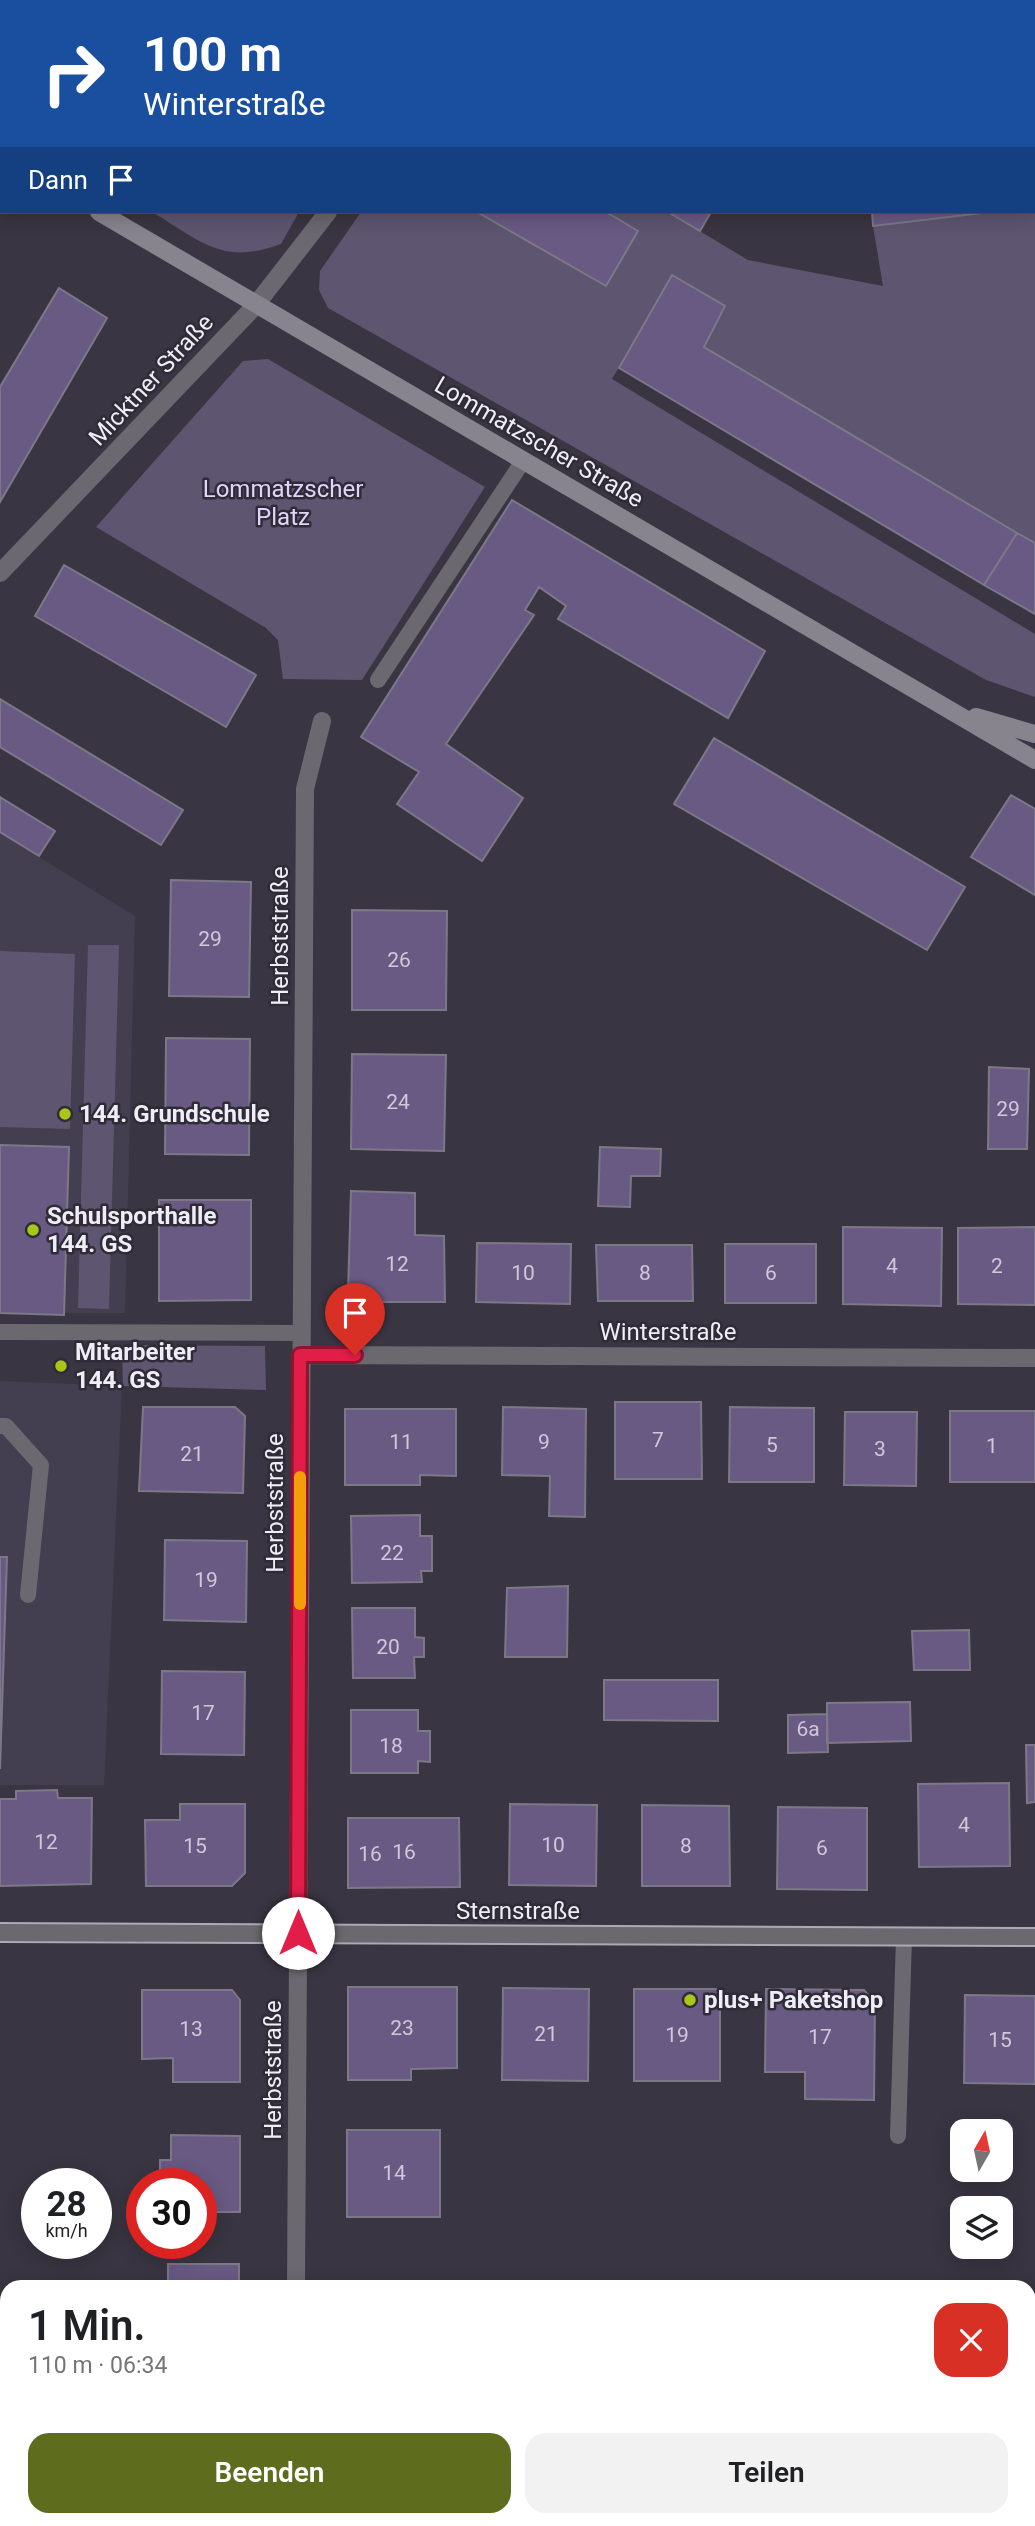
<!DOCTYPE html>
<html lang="de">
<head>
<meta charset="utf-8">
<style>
	body { margin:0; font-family:Roboto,sans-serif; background:#f2f2f2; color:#202124; height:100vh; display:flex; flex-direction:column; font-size:26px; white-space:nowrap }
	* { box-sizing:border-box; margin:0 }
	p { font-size:23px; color:#757577 }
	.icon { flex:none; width:38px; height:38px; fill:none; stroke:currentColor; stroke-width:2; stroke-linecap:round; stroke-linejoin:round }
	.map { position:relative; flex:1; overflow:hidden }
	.drawer { position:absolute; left:0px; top:2280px; width:1036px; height:247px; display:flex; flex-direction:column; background:#fff; border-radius:21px 21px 0 0; box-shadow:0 4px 18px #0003 }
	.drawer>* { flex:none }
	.top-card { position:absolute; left:0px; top:0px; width:1036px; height:214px; box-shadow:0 4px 18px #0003; background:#1a4fa0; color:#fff; overflow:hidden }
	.needle { width:46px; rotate:9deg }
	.tools { position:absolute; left:950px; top:2119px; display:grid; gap:14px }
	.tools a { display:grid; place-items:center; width:63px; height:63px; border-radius:14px; background:#fff; box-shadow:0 4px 18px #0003; font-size:35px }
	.speed { position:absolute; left:21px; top:2168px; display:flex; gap:14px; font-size:35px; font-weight:700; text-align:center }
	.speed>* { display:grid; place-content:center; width:91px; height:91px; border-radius:50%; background:#fff; box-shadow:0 4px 18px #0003; line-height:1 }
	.speed small { font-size:18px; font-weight:400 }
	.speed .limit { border:10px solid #d22; background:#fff; color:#111 }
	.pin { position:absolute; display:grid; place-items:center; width:60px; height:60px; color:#fff; margin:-72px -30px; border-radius:50% 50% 50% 0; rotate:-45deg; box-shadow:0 0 7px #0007 }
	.pin .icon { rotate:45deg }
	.me { position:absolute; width:77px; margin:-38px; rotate:0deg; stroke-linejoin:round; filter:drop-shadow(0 0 5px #0008) }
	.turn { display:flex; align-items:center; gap:24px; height:147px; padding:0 28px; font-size:32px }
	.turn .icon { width:91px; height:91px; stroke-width:2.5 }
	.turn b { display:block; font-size:49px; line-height:60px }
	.then { display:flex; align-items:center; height:66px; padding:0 28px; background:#0003; gap:14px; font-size:26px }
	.round { display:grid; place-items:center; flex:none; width:74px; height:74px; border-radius:21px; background:#f2f2f2 }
	.summary { display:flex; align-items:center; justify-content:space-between; height:119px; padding:0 28px }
	h1 { font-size:42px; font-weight:600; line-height:52px }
	.button { display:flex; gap:14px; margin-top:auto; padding:14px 28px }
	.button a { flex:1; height:80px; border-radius:21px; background:#5e6c1e; color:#fff; font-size:28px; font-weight:600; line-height:80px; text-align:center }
	.button a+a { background:#f2f2f2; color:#202124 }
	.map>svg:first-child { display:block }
	.built { fill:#443f50 }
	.green { fill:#5e5670 }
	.building { fill:#695a84; stroke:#7d7887; stroke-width:2 }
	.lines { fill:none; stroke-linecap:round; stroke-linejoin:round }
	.service { stroke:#6b696f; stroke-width:16 }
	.minor { stroke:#6b696f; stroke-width:18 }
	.tertiary { stroke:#6b696f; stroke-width:18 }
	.secondary { stroke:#87848e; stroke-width:18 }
	.tram { stroke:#adaab4; stroke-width:2 }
	.route-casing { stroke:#92132f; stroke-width:18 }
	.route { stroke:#e11d48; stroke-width:12 }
	.slow { stroke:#f59e0b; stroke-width:12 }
	.poi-dot { fill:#aac717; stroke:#2f2b37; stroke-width:2.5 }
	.labels { text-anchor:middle; stroke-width:5; stroke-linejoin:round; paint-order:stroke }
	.number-label { font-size:21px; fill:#cec8d9 }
	.street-label { font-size:24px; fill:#efedf5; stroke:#2f2b37 }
	.park-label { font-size:24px; fill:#e0d3fc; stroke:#2f2b37 }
	.poi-label { font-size:24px; font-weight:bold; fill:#efedf5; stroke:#2f2b37; text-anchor:start }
</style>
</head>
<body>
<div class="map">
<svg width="1035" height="2526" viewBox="0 0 1035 2526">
	<rect width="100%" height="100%" fill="#393542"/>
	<!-- built -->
	<path class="built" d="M0 833 135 916 125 1313H0Z
		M0 1381 122 1386 104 1785H0Z"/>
	<!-- green -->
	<path class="green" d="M0 0H333L2 2V121Z
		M1035 206V543L704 347 725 306 673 276 612 379 1035 634V697L986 680 328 308 319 290 320 271 361 212H668L748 260 883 286 873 226 991 212H1034Z
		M152 212H299L281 244C222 266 201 241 152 212Z
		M268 359 485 487 362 680 283 679 278 640 266 628 96 527 243 361Z
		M88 945H119L109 1309 78 1308Z
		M0 951 75 954 70 1129 0 1127Z
		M122 1345 265 1346 266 1390 123 1386Z"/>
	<!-- building -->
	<path class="building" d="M40 0H157L160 2H43Z
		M702 0H821L822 2H701Z
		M821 0H894V2H822Z
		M894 0H969V2H894Z
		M969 0H1035V43L1034 2Z
		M477 212H606L638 231 606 286Z
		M668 212H711L700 231Z
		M872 212H991L873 226Z
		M672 275 725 306 704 347 1017 533 984 585 619 368Z
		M59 288 107 318 0 502V387Z
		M512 500 765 651 728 718 558 619 566 606 539 587 525 610 534 615 446 744 523 798 482 861 397 804 419 772 361 737Z
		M1017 533 1035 543V614L984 585Z
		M64 565 256 675 226 727 35 616Z
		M0 699 183 810 161 845 0 747Z
		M714 738 965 887 927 950 674 804Z
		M1011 795 1035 809V895L971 857Z
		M0 797 55 831 39 856 0 832Z
		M171 880 251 882 249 997 169 996Z
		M352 910 447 911 446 1010H352Z
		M166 1038 250 1039 249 1155 165 1154Z
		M352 1054 446 1055 444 1151 351 1149Z
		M989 1067 1029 1069 1027 1149H988Z
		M0 1145 69 1147 64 1315 0 1313Z
		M600 1147 661 1149 660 1176H631L630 1207 598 1206Z
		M351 1191 415 1193V1235L444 1236 445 1302H358L348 1293Z
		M159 1200H251V1300L159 1301Z
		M843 1227 942 1228 941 1306 843 1304Z
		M1035 1227V1305L958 1304V1228Z
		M477 1243 571 1244 570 1304 476 1302Z
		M725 1244H816V1303H725Z
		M596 1245H692L693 1301H598Z
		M615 1402H701L702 1479H615Z
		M143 1407H235L245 1416 243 1493 139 1491Z
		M503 1407 586 1409 585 1517 549 1516 550 1476 502 1475Z
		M730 1407 814 1408V1482H729Z
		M345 1409H456V1476L420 1475V1485H345Z
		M950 1411H1035V1482H950Z
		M845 1412H917L916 1486 844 1485Z
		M420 1515V1536H432V1571H421L422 1582 352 1583 351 1516Z
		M165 1540 247 1541 246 1622 164 1620Z
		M0 1557H7L0 1769Z
		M568 1586 567 1657H505L507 1588Z
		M352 1608H415V1637L424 1638V1657H414L415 1678H353Z
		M969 1630 970 1670H914L912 1631Z
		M162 1671 245 1672 244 1755 161 1754Z
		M604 1680H718V1721L604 1720Z
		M910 1702 911 1741 827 1743V1703Z
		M351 1710H418V1731H430V1762L418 1761V1773H351Z
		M827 1714 828 1752 788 1753V1715Z
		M1026 1745H1035V1802L1027 1803Z
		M1009 1783 1010 1866 919 1867 918 1784Z
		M57 1790 58 1798H92L91 1884 0 1886V1799H16V1791Z
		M180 1804H245V1873L232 1886H146L145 1820H180Z
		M510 1804 597 1805 596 1886 509 1885Z
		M642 1805 729 1806 730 1886H642Z
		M778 1807 867 1808V1890L777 1889Z
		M348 1818H459L460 1887 348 1888Z
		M348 1987H457V2068L411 2069V2080H348Z
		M503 1988 589 1989 588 2081 502 2080Z
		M634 1989H720V2081H634Z
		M766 1989 864 1990 875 2003 874 2100 805 2099V2072H765Z
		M142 1990H232L240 2000V2082H173V2058L142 2059Z
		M965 1995 1035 1996V2084L964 2083Z
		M347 2130H440V2217H347Z
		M171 2135 240 2136V2212H201V2184H160V2160H171Z
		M168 2264H239V2287H168Z
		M0 2436H7V2520H54L46 2524 12 2525 0 2519Z
		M171 2520H239V2526H171Z
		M350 2520H446V2526H349Z"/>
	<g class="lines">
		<!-- service -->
		<path class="service" d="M378 680 523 461
			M0 1332 301 1333
			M0 1426H6L41 1465 28 1595
			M898 2136 904 1937"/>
		<!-- minor -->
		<path class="minor" d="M443 2 444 0
			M1034 87H1035
			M0 573 255 306 328 212
			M301 1355 1035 1358
			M296 2287 305 789 322 721
			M294 2526V2520"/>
		<!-- tertiary -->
		<path class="tertiary" d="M0 1932 1035 1937"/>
		<!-- secondary -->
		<path class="secondary" d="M0 152 2 153
			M99 212 1035 760
			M976 717 1035 734"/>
		<!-- tram -->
		<path class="tram" d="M0 1923 1035 1928
			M0 1942 1035 1946"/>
	</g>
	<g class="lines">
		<!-- route casing -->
		<g class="route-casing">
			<path id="route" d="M298 1933 300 1355H355"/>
		</g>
		<!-- route -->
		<use href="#route" class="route"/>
		<!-- slow -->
		<path class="slow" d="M300 1604V1477"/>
	</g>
	<!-- markers -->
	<g class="poi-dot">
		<circle cx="65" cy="1114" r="7"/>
		<circle cx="33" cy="1230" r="7"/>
		<circle cx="61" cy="1366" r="7"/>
		<circle cx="690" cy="2000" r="7"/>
	</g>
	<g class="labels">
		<!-- number labels -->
		<g class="number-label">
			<text x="210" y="946">29</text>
			<text x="399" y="967">26</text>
			<text x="398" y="1109">24</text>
			<text x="1008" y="1116">29</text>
			<text x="397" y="1271">12</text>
			<text x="892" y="1273">4</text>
			<text x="997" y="1273">2</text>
			<text x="523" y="1280">10</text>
			<text x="645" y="1280">8</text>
			<text x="771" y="1280">6</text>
			<text x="658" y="1447">7</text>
			<text x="401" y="1449">11</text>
			<text x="544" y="1449">9</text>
			<text x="772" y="1452">5</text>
			<text x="992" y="1453">1</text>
			<text x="880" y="1456">3</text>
			<text x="192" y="1461">21</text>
			<text x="392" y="1560">22</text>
			<text x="206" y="1587">19</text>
			<text x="388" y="1654">20</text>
			<text x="203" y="1720">17</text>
			<text x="808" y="1736">6a</text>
			<text x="391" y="1753">18</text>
			<text x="964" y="1832">4</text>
			<text x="46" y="1849">12</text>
			<text x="553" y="1852">10</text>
			<text x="195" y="1853">15</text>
			<text x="686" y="1853">8</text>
			<text x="822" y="1855">6</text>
			<text x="404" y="1859">16</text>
			<text x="370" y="1861">16</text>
			<text x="402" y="2035">23</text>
			<text x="191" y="2036">13</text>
			<text x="546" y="2041">21</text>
			<text x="677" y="2042">19</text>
			<text x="820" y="2044">17</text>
			<text x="1000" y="2047">15</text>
			<text x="394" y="2180">14</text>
		</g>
		<!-- street labels -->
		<g class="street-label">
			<text transform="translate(151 380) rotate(-47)" y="8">Micktner Straße</text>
			<text transform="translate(539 442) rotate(30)" y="8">Lommatzscher Straße</text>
			<text transform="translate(280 936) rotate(-90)" y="8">Herbststraße</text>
			<text x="668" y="1340">Winterstraße</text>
			<text transform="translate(275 1503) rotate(-90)" y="8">Herbststraße</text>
			<text x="518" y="1919">Sternstraße</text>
			<text transform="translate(273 2070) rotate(-90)" y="8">Herbststraße</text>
		</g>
		<!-- park labels -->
		<g class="park-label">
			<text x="283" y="497">Lommatzscher<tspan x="283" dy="28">Platz</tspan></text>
		</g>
		<!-- poi labels -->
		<g class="poi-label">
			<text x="79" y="1122">144. Grundschule</text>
			<text x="47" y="1224">Schulsporthalle<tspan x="47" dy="28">144. GS</tspan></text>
			<text x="75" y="1360">Mitarbeiter<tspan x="75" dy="28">144. GS</tspan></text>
			<text x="704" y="2008">plus+ Paketshop</text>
		</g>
	</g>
</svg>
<div class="tools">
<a><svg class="needle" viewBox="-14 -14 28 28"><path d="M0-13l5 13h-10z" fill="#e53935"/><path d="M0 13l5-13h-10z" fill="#757577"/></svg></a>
<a><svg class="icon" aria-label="layers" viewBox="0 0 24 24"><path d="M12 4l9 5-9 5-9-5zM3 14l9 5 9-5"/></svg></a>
</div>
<div class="speed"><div>28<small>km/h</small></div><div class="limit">30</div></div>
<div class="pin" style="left:355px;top:1355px;background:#d93025"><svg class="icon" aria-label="arrive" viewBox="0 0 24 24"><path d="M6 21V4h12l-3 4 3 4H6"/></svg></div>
<svg class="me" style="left:298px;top:1933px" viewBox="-20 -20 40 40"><circle r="19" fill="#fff"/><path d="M0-13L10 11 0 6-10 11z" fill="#e11d48"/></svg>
<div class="top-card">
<div class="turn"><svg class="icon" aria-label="right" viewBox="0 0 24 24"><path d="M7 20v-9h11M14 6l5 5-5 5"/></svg><div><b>100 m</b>Winterstraße</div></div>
<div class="then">Dann<svg class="icon" aria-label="arrive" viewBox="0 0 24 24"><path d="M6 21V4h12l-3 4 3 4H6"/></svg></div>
</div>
<section class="drawer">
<div class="summary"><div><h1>1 Min.</h1><p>110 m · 06:34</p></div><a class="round" style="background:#d93025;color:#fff"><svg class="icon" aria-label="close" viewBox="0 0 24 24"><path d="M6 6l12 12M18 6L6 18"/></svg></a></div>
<div class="button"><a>Beenden</a><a>Teilen</a></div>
</section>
</div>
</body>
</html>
